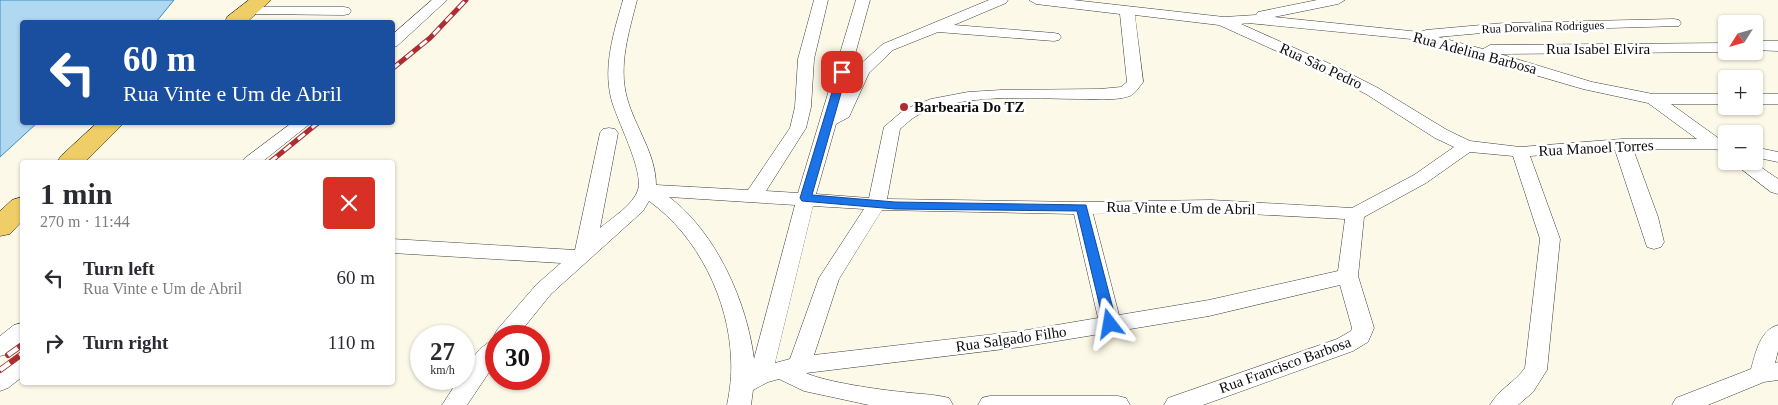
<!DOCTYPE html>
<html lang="en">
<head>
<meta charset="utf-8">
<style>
	body { margin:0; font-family:Georgia,serif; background:#f2f2f3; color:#2b2b33; height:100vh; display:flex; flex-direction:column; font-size:19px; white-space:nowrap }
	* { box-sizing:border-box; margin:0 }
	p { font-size:16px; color:#7c7c81 }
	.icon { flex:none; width:28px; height:28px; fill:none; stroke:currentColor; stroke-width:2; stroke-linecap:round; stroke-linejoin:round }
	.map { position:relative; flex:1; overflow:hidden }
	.details { position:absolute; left:20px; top:160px; width:375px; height:225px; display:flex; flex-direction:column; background:#fff; border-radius:5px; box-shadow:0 1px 4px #0004 }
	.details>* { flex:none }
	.top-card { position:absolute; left:20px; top:20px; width:375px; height:105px; border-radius:5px; box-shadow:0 1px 4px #0004; background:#1a4fa0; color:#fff; overflow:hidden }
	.needle { width:32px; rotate:233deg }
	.controls { position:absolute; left:1718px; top:15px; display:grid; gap:10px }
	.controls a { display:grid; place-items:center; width:45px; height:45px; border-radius:5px; background:#fff; box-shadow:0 1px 4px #0004; font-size:25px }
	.speed { position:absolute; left:410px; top:325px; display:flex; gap:10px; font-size:25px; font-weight:700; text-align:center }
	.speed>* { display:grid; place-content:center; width:65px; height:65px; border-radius:50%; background:#fff; box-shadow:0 1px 4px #0004; line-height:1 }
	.speed small { font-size:12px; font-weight:400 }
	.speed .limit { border:8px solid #d22; background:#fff; color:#111 }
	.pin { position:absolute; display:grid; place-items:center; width:42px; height:42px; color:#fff; margin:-21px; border-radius:10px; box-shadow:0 2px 8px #0006 }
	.me { position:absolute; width:55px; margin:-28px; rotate:346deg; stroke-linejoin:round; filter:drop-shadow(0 0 4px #0008) }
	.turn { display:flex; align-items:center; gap:18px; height:105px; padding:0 20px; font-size:22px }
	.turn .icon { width:65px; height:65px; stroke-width:2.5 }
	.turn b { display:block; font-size:35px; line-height:42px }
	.round { display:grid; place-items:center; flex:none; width:52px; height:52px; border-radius:5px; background:#f2f2f3 }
	.head { display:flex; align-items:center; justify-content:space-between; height:85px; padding:0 20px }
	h1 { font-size:30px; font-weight:700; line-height:38px }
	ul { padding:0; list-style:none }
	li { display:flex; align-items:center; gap:15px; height:65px; padding:0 20px }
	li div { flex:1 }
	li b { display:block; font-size:19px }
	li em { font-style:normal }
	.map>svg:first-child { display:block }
	.water { fill:#b1d8f1; stroke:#3d8cc2 }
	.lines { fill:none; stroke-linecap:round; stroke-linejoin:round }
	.street-casing { stroke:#3d3d3d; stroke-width:1 }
	.primary-casing { stroke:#1b1b1b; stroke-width:1 }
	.street { fill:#fff; fill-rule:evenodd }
	.primary { fill:#efce67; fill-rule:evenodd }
	.rail-far1-casing { stroke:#ae2d32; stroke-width:5 }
	.rail-casing { stroke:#ae2d32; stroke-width:6 }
	.rail-far1 { stroke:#fff; stroke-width:3; stroke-dasharray:9; stroke-linecap:butt }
	.rail { stroke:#fff; stroke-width:4.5; stroke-dasharray:12; stroke-linecap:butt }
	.route { fill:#1a73e8; stroke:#114b97 }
	.poi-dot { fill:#ae2d32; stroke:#fff; stroke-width:2 }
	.labels { text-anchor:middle; stroke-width:5; stroke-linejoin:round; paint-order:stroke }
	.far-street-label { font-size:12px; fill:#0a0a0a; stroke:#fff }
	.street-label { font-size:15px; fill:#0a0a0a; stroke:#fff }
	.poi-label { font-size:15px; font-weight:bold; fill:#0a0a0a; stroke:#fff; text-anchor:start }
</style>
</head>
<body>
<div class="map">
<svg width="1778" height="405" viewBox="0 0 1778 405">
	<rect width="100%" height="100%" fill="#fdf9e8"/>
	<!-- water -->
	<path class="water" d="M0 0H174L156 22H22V122L37 123 0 157Z"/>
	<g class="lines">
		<!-- street casing -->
		<g class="street-casing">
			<path id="street" d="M432 0H447L397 46 392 47V35Z
				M623 0H637C629 32 618 65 627 98 635 127 656 154 656 185L748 190 790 128 795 107 798 59 814 0H828L814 59 811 107 806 128 766 191 798 193 856 0H870L845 91 856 68 883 44 989 0H1008L1006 3 954 25 1054 33 1059 34 1061 37 1059 40 1054 41 938 32 893 50 869 73 849 117 836 124 816 194 869 198 884 127 905 109 931 99 968 92 1001 90 1100 89 1121 87 1127 82 1120 14 1036 4 1029 0H1073L1224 17 1256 15 1258 12 1317 0H1345L1338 4 1274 17 1420 32 1426 30 1504 23 1674 19 1679 20 1681 23 1679 26 1504 31 1438 37 1483 49 1490 45 1726 43V52L1500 54 1592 82 1653 94H1726V104H1671L1721 140 1726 141V151L1713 149H1633L1658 217 1664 242 1661 247 1654 249 1647 247 1615 150 1530 156 1560 239 1547 370 1533 392 1518 405H1490C1498 390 1515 382 1525 368L1540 239 1513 156 1470 152 1426 183 1364 217 1358 276 1374 328 1368 342 1353 351 1203 405H1164L1168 398 1337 339 1351 331 1352 328 1340 285 1209 316 1021 347 806 373C825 382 881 390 903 392 918 394 934 394 949 398L953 405H869L804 391 779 379 768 382 753 390 751 405H727C730 390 732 375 731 359 729 300 698 236 649 201L643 211 551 294 517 336H496V362L467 405H442L459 379H464C464 365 482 343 496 339L494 336 497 330 537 284 561 263 392 253V239L575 250 600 133 603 129 609 128 615 129 618 133 600 228C612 218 633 205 638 190 644 170 616 119 611 98 603 65 614 32 623 0ZM1135 15 1219 25 1325 73 1366 94 1435 138 1454 147 1414 175 1352 208 1211 200 1082 202 887 199 900 129C906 124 912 118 918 115 965 92 1030 99 1081 99 1095 99 1116 101 1130 96 1136 93 1139 87 1143 82ZM1248 23 1411 39 1583 89 1648 103 1697 139H1622L1520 147 1470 141 1447 130 1378 88 1337 67 1241 24ZM669 197 795 205 754 359C747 302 716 232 669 197ZM813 206 864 209 819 278 790 359 775 363ZM882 210 1074 214 1098 318 1021 331 814 355 839 279ZM1211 212 1345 219 1338 271 1209 300 1119 315 1093 214Z
				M249 7H344L349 8 351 11 349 14 344 15 244 14 242 11 244 8Z
				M1754 41H1778V51L1754 50Z
				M1754 94H1778V104H1754Z
				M293 122H312L262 162H242L245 158Z
				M1754 147 1778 152V162L1754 157Z
				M1731 161H1752L1778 179V194L1771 192Z
				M22 323V342L8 354 0 356V336L14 325Z
				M1778 325V351L1775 363 1778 362V380L1764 382 1708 405H1672L1676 398 1751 369C1756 352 1760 330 1778 325Z
				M22 356V377L8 388 0 391V370L14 359Z
				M990 396H1118L1126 398 1130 405H978L982 398Z"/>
		</g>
		<!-- primary casing -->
		<g class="primary-casing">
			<path id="primary" d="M249 0H271L247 22H225L227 17Z
				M98 122H125L85 162H57L61 156Z
				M22 197V221L10 234 0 236V211L12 200Z"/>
		</g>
		<!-- street -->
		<use href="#street" class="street"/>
		<!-- primary -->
		<use href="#primary" class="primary"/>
		<!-- rail-far1 casing -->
		<g class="rail-far1-casing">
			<path id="rail-far1" d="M392 69 430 38 466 0
				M270 162 319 122"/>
		</g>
		<!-- rail casing -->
		<g class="rail-casing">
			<path id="rail" d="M8 355 22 345
				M0 370 22 354"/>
		</g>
		<!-- rail-far1 -->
		<use href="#rail-far1" class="rail-far1"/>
		<!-- rail -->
		<use href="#rail" class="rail"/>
	</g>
	<!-- route -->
	<path class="route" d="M839 69H846L847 72 812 195 895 202 1086 205 1117 324 1115 328H1106L1104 324 1077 211 895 209 802 201 800 198Z"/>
	<!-- markers -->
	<circle class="poi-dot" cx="904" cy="107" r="5"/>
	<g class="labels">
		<!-- far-street labels -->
		<g class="far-street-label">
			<text transform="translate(1543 27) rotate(-2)" y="4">Rua Dorvalina Rodrigues</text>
		</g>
		<!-- street labels -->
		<g class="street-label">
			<text x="1598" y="54">Rua Isabel Elvira</text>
			<text transform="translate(1475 53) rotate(15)" y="5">Rua Adelina Barbosa</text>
			<text transform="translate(1321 66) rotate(25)" y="5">Rua São Pedro</text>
			<text transform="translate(1596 148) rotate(-3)" y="5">Rua Manoel Torres</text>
			<text transform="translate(1181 208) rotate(1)" y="5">Rua Vinte e Um de Abril</text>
			<text transform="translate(1011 339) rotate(-8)" y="5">Rua Salgado Filho</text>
			<text transform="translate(1285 365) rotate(-20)" y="5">Rua Francisco Barbosa</text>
		</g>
		<!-- poi labels -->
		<g class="poi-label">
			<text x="914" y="112">Barbearia Do TZ</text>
		</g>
	</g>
</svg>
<div class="controls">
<a><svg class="needle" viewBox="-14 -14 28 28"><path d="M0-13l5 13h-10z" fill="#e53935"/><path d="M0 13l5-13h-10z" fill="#7c7c81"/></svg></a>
<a>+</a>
<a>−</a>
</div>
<div class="speed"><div>27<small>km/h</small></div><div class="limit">30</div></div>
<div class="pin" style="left:842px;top:72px;background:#d93025"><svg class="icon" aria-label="arrive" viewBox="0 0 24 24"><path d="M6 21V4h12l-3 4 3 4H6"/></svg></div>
<svg class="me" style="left:1110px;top:324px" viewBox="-20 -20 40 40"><path d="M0-17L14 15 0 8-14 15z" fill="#1a73e8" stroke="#fff" stroke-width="4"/></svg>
<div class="top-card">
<div class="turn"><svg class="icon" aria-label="left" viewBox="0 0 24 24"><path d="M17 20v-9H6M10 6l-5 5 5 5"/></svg><div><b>60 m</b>Rua Vinte e Um de Abril</div></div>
</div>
<section class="details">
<div class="head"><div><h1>1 min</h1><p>270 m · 11:44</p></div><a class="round" style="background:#d93025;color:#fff"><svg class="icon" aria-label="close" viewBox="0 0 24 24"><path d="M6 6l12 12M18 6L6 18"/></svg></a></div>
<ul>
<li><svg class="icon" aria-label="left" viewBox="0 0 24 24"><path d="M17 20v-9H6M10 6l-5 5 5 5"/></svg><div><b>Turn left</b><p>Rua Vinte e Um de Abril</p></div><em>60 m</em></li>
<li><svg class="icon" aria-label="right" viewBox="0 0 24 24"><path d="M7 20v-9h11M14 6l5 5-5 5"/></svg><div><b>Turn right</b></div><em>110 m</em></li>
</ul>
</section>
</div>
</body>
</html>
